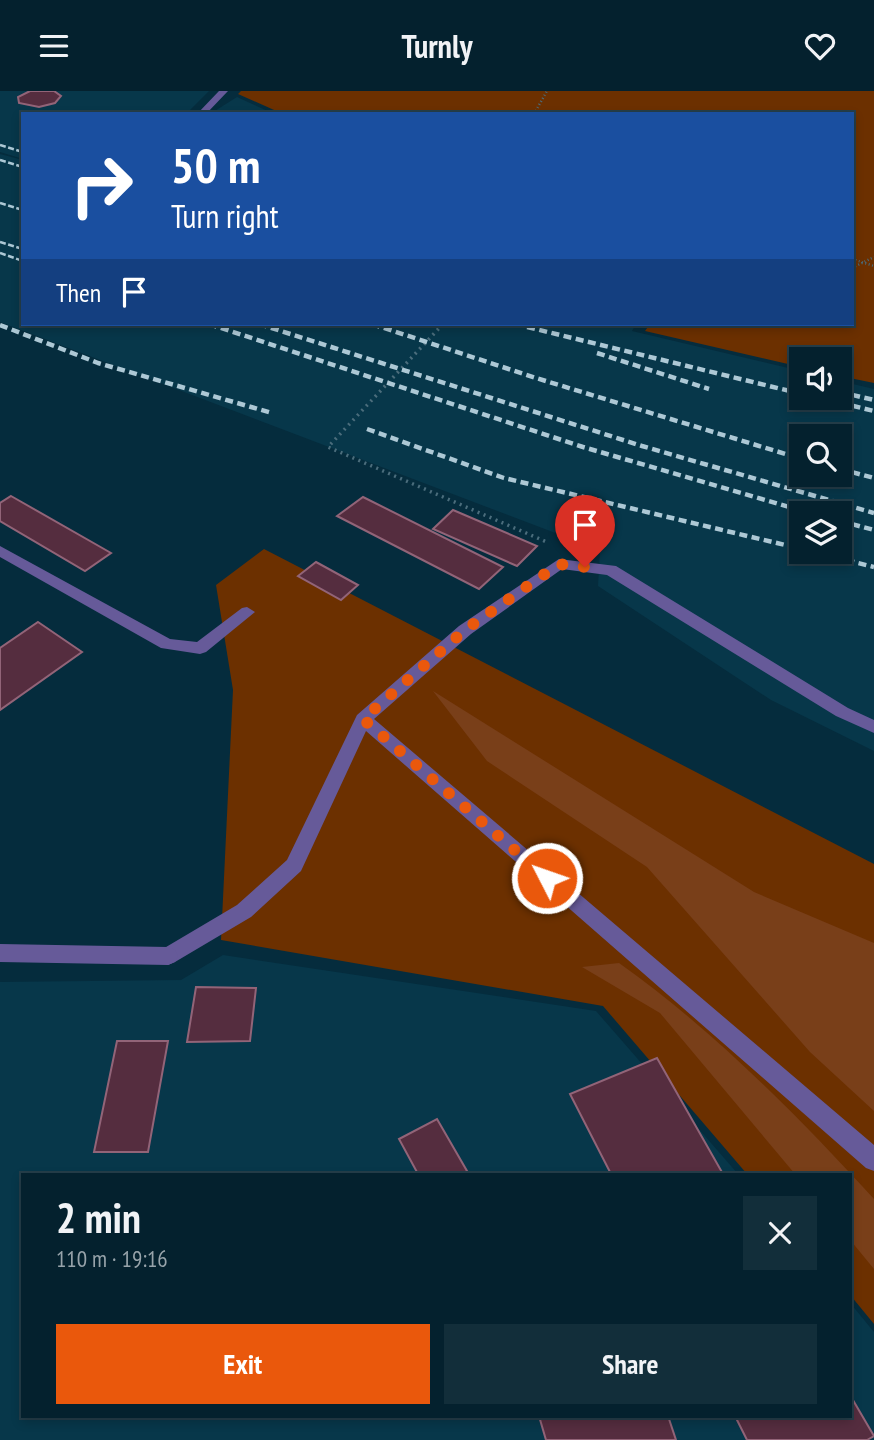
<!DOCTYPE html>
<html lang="en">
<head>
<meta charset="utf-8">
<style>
	body { margin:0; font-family:"PT Sans Narrow",sans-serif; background:#122e3a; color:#f1f3f6; height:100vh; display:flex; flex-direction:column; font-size:26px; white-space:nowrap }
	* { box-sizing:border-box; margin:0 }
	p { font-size:23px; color:#97a3aa }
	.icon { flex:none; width:38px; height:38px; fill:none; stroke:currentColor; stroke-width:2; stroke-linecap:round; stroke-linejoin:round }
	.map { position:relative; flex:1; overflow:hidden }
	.drawer { position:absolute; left:21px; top:1082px; width:831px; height:245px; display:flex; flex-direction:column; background:#04212e; border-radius:0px; box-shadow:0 4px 10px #0003,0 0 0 2px #253e4a }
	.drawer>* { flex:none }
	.top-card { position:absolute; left:21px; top:21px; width:833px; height:214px; border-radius:0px; box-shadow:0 4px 10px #0003,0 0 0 2px #253e4a; background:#1a4fa0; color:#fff; overflow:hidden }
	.fabs { position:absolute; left:789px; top:256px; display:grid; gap:14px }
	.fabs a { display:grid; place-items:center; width:63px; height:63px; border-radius:0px; background:#04212e; box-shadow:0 4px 10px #0003,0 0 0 2px #253e4a; font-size:35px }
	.pin { position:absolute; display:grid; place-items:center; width:60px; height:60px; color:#fff; margin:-72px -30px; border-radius:50% 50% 50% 0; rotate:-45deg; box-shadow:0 0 7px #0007 }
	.pin .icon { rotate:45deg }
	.me { position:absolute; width:77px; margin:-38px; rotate:311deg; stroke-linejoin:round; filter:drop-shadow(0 0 5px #0008) }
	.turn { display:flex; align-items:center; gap:24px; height:147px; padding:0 35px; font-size:32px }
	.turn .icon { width:91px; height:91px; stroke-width:2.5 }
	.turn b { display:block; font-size:49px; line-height:60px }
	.then { display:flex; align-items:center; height:66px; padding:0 35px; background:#0003; gap:14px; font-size:26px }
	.round { display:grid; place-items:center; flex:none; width:74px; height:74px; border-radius:0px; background:#122e3a }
	.headline { display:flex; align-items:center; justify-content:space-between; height:119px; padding:0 35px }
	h1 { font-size:42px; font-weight:800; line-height:52px }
	.action { display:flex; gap:14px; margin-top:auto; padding:14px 35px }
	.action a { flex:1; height:80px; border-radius:0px; background:#ea580c; color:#fff; font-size:28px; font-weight:800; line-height:80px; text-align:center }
	.action a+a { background:#122e3a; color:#f1f3f6 }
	header { display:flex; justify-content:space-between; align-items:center; height:91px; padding:0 35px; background:#04212e; font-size:32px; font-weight:800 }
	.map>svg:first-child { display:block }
	.built { fill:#07374a; fill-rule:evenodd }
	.green { fill:#6c3000 }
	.forest { fill:#793f19 }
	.building { fill:#552d3f; stroke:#926478; stroke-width:2 }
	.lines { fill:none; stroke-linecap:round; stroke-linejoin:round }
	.path-far1 { stroke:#4b6d7c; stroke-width:2.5; stroke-dasharray:1 2.5; stroke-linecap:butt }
	.path { stroke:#4b6d7c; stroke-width:3.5; stroke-dasharray:2 4.5; stroke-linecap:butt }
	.service { fill:#665a99; fill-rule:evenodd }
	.minor { fill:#665a99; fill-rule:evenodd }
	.rail-far1 { stroke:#adc8d5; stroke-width:2.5; stroke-dasharray:6 2.5; stroke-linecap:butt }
	.rail { stroke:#adc8d5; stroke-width:4.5; stroke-dasharray:8 4.5; stroke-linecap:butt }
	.route { stroke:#ea580c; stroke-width:12; stroke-dasharray:0 21.6 }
</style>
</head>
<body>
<header><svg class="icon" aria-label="menu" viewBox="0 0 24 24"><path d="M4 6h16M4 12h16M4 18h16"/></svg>Turnly<svg class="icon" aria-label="heart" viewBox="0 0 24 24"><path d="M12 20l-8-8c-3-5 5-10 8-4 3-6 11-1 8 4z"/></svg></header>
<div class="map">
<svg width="874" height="1349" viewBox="0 0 874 1349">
	<rect width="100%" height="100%" fill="#052c3d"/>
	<!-- built -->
	<path class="built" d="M0 0H209L186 23H23V68L0 61Z
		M237 6 274 23H210Z
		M0 63 23 69V233H636L632 240 801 280 802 306H840V290L874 298V660L771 609 598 495 600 459 0 231ZM802 345H840V383H802ZM802 422H840V460H802Z
		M223 864 596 920 738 1083H23V1325H850L851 1213 874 1241V1349H0V891L181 889Z"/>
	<!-- green -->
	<path class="green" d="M241 0H874V292L840 285V268H802L801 276 645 240 650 233H852V23H283L238 3Z
		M264 458 874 773V1233L851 1205 850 1083H747L603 915 221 849 233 599 216 494Z"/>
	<!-- forest -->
	<path class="forest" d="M433 600 754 801 874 852V1020L810 961 647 776 487 670Z
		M619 872C711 937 798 1025 874 1108V1178L851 1150 850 1083H795L660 922 582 876Z"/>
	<!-- building -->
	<path class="building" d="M30 0H54L61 5 55 12 39 16 19 12 18 6Z
		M11 405 111 462 85 480 0 430V412Z
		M363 406 503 476 479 498 337 425Z
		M453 419 537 455 517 475 433 438Z
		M316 471 358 494 341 509 298 485Z
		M38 531 82 561 0 619V557Z
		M196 896 256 897 250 950 187 951Z
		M117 950H168L148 1061H94Z
		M657 967 723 1083H611L570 1003Z
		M437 1028 467 1080 462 1083H418L399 1048Z
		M850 1304 874 1345 867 1349H747L735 1325H850Z
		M539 1325H668L676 1349H546Z"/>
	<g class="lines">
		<!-- path-far1 -->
		<path class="path-far1" d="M534 23 547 0
			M852 168 874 175
			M852 177 874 166"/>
		<!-- path -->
		<path class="path" d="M443 233 328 356 549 452"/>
		<!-- service -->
		<path class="service" d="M219 0H228L206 23H197Z
			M0 455 170 548 197 551 242 517 247 516 255 521 206 561 200 563 161 557 0 466Z
			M559 468 616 475 848 617 874 629V642L836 625 607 484 562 478 471 543 374 628 874 1054V1080L866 1077 366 640 301 780 251 826 175 871 168 874 161 871 158 865 161 859 237 814 287 769 357 624 459 535Z"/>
		<!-- minor -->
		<path class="minor" d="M0 853 168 856 175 859 178 865 175 871 168 874 0 871Z"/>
		<!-- rail-far1 -->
		<path class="rail-far1" d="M0 54 23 61
			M0 69 23 76
			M0 112 23 119
			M0 151 23 158
			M0 162 23 170"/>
		<!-- rail -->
		<path class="rail" d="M209 233 583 356 810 422
			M259 233 642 355 874 422
			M372 233 536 287 802 368
			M515 233 802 303
			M0 234 98 272 272 322
			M597 262 709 298
			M840 301 874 309
			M816 306 874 320
			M367 338 504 387 802 458
			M840 378 874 387
			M840 430 874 439
			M810 460 874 476"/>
	</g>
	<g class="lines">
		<!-- route -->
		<path class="route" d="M547 787 363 628 465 539 559 473 585 476"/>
	</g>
</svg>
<div class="fabs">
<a><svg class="icon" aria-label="sound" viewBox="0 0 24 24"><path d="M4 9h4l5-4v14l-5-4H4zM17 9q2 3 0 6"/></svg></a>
<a><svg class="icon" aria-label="search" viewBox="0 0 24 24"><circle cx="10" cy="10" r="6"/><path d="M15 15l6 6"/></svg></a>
<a><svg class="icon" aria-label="layers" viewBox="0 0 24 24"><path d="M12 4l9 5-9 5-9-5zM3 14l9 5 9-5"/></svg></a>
</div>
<div class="pin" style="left:585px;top:476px;background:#d93025"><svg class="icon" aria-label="arrive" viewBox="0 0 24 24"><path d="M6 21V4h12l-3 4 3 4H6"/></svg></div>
<svg class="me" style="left:547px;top:787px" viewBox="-20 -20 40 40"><circle r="17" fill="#ea580c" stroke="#fff" stroke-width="3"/><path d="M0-11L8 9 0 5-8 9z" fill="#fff"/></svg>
<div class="top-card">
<div class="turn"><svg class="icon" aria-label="right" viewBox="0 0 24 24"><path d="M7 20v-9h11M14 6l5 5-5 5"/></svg><div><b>50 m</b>Turn right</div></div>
<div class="then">Then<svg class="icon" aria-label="arrive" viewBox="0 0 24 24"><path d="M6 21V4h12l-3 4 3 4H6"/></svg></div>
</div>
<section class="drawer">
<div class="headline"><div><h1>2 min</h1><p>110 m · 19:16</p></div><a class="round"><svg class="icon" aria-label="close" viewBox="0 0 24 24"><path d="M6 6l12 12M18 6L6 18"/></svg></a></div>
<div class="action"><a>Exit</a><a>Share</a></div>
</section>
</div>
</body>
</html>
